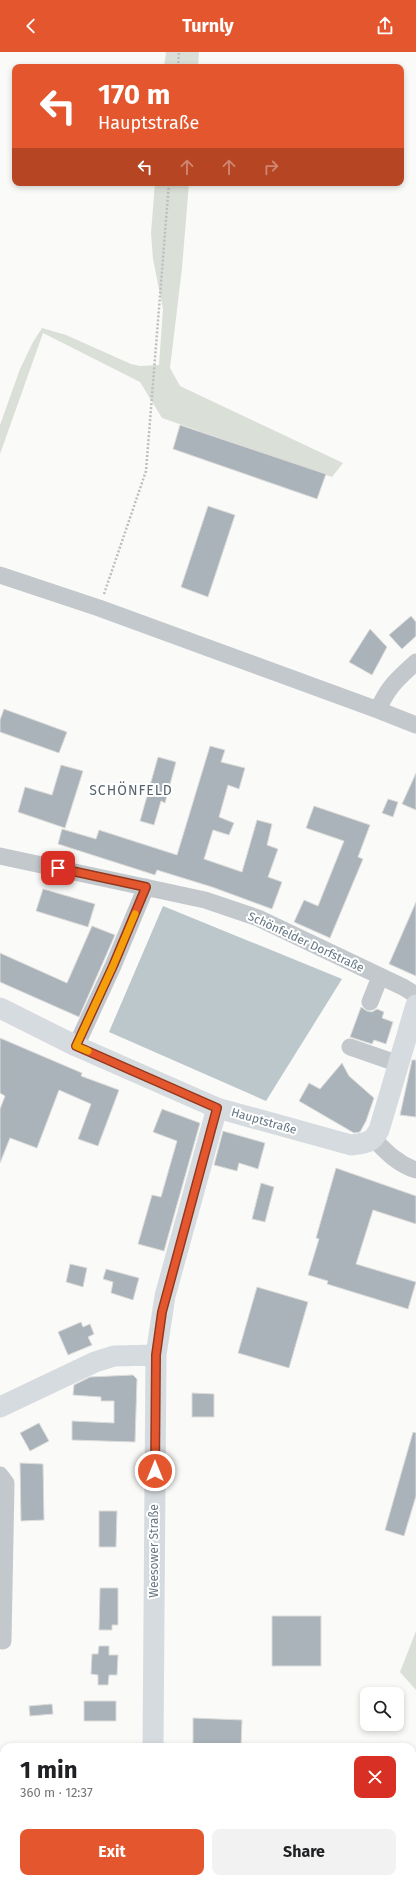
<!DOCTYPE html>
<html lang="en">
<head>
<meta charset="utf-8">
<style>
	body { margin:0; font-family:"Fira Sans",sans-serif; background:#f2f2f2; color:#202124; height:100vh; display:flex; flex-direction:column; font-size:15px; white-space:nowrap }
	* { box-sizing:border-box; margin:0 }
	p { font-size:13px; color:#757577 }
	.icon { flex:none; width:22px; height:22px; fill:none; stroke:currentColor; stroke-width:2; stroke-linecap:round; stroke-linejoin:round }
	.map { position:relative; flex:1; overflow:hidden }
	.side { position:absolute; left:0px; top:1691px; width:416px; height:140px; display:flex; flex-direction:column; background:#fff; border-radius:12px 12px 0 0; box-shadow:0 2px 6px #0003 }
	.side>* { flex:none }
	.hud { position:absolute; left:12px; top:12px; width:392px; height:122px; border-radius:8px; box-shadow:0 2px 6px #0003; background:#e4572e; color:#fff; overflow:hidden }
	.tools { position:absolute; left:360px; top:1635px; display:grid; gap:8px }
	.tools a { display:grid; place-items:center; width:44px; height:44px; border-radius:8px; background:#fff; box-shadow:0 2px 6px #0003; font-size:20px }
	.pin { position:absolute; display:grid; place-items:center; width:34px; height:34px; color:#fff; margin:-17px; border-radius:8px; box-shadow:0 2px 6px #0006 }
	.me { position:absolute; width:44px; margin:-22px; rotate:0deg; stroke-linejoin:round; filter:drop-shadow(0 0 3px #0008) }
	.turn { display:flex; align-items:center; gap:14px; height:84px; padding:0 20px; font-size:18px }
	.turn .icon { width:52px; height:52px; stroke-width:2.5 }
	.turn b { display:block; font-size:28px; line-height:34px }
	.lanes { display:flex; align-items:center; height:38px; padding:0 20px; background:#0003; justify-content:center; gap:20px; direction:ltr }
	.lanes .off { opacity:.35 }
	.round { display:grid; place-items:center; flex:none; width:42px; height:42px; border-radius:8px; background:#f2f2f2 }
	.summary { display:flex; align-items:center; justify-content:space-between; height:68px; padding:0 20px }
	h1 { font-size:24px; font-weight:700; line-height:30px }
	.button { display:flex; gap:8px; margin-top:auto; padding:8px 20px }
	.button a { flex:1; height:46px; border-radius:8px; background:#e4572e; color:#fff; font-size:16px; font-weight:700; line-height:46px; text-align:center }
	.button a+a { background:#f2f2f2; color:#202124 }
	header { display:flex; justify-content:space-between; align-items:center; height:52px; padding:0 20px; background:#e4572e; color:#fff; font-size:18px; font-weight:700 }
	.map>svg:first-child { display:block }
	.green { fill:#dadfd7 }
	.water { fill:#bbc7cb }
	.building { fill:#aab3b9; stroke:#dcdcda }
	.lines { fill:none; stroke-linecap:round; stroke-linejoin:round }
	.path { stroke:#bbbfc2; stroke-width:2.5; stroke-dasharray:2 2; stroke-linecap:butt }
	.minor { stroke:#c3c8cc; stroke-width:17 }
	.major { stroke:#d6dbdf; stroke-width:21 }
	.route-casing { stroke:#94391e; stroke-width:10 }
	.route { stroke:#e4572e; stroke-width:7 }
	.slow { stroke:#f59e0b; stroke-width:7 }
	.labels { text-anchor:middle; stroke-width:4; stroke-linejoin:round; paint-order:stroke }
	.street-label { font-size:12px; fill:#657683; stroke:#fff }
	.quarter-label { font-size:14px; letter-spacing:1px; fill:#57646e; stroke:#fff }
</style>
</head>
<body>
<header><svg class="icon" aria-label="back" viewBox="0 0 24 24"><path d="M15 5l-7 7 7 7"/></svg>Turnly<svg class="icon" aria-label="share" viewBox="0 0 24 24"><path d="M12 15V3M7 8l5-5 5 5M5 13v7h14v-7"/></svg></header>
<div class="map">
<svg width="416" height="1831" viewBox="0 0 416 1831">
	<rect width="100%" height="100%" fill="#fafaf8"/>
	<!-- green -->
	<path class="green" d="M166 0H199L198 15H164Z
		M155 131H189L182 216 170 316 180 334 343 411 332 425 162 366 140 330 43 281 0 402V373L20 317 33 290 42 276 66 283 131 312 140 314 159 313 163 257 153 207 151 181Z
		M416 1579V1638L400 1620Z"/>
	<!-- water -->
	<path class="water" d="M163 854 342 927 266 1049 109 980Z"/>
	<!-- building -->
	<path class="building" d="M180 373 326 422 317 447 173 397Z
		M208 454 235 463 208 545 181 535Z
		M411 564 416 570V584L402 597 389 583Z
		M370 577 387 595 372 623 349 610Z
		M4 657 67 680 59 701 0 680V668Z
		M210 694 225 698 221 710 245 716 239 737 228 733 219 765 234 771 229 783 213 778 204 807 242 820 257 768 272 772 267 793 278 797 268 825 282 830 272 857 212 835 157 818 155 823 58 792 62 777 96 787 99 778 177 803Z
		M158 705 176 710 165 751 161 749 154 773 140 769Z
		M61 713 83 719 65 776 18 760 25 735 52 743Z
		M416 721V758L402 752Z
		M388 747 398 750 393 765 382 761Z
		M314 754 370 773 358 805 363 807 330 886 294 870 304 848 318 854 344 789 306 776Z
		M43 837 95 852 88 875 36 859Z
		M416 850V924L389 912Z
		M92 874 115 883 79 965 0 930V901L67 931Z
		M361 955 367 959 372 960 377 957 384 960 382 966 393 970 386 992 374 988 372 992 350 985Z
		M0 986 82 1021 81 1024 119 1038 98 1094 78 1087 91 1052 59 1038 37 1096 10 1086 0 1111V1057L5 1044 0 1041Z
		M412 1008H416V1065L400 1063Z
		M342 1011 349 1024 374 1046 366 1069 360 1080 354 1081 299 1049 309 1031 320 1037Z
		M162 1057 200 1071 164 1199 138 1192 152 1143 161 1145 177 1089 153 1080Z
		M223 1079 265 1091 258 1117 239 1111 237 1119 214 1113Z
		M336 1116 416 1144V1172L373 1158 356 1212 416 1230 408 1257 327 1232 328 1229 308 1223 319 1187 316 1186Z
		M261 1131 274 1135 265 1170 252 1167Z
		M70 1212 87 1216 83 1235 66 1230Z
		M106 1217 139 1226 133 1248 111 1241 113 1230 103 1227Z
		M257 1235 308 1250 289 1316 238 1301Z
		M81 1270 83 1275 90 1272 94 1282 88 1285 92 1293 68 1303 58 1280Z
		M133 1323 137 1327 135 1390 72 1388V1369L114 1371V1349H101V1345L73 1343 74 1333 90 1325Z
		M192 1341 214 1342V1365H192Z
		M39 1371 49 1389 30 1399 20 1381Z
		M413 1380 416 1381V1444L404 1484 385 1478Z
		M20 1411 43 1412 44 1468 21 1469Z
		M99 1459H117L116 1495H99Z
		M100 1536H118V1573H112V1578H99Z
		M272 1564H321V1614H272Z
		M99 1594H109V1603H118L117 1623H109L108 1633H98V1623L91 1622 92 1602H98Z
		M84 1649H116V1669H84Z
		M52 1652 53 1662 30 1664 29 1654Z
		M193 1666 242 1668 241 1695H193Z"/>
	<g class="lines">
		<!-- path -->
		<path class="path" d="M178 15 179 0
			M104 542 146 419 169 131"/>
		<!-- minor -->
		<path class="minor" d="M0 523 99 556 378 658
			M416 610C398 626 387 636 378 658L416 673
			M0 804 205 848 258 866 403 935 416 943
			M370 950 380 925
			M76 994 113 914 146 835
			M350 995 399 1012
			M374 1087C387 1101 398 1112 416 1118
			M0 1423 6 1431 3 1589"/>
		<!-- major -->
		<path class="major" d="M0 956 76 994 217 1056 351 1093C366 1091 372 1091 379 1078L416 953
			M0 1355 95 1310 114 1304 156 1303
			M153 1695 156 1303 165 1244 217 1056
			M152 1831V1827"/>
	</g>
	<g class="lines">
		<!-- route casing -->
		<g class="route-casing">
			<path id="route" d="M58 816 146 835 113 914 76 994 217 1056 162 1260 156 1303 155 1419"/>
		</g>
		<!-- route -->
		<use href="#route" class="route"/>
		<!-- slow -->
		<path class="slow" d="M88 999 76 994 113 914 135 862"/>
	</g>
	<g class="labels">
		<!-- street labels -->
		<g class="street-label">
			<text transform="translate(306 890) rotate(25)" y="4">Schönfelder Dorfstraße</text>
			<text transform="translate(264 1069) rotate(16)" y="4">Hauptstraße</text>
			<text transform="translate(154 1499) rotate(-90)" y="4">Weesower Straße</text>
		</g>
		<!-- quarter labels -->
		<g class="quarter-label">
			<text x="131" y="743">SCHÖNFELD</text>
		</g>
	</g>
</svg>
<div class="tools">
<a><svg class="icon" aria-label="search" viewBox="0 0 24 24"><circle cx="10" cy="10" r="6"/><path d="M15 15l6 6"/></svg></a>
</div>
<div class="pin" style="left:58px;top:816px;background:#d93025"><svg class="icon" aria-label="arrive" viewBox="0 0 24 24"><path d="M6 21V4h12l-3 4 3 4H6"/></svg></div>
<svg class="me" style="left:155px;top:1419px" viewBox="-20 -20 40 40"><circle r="17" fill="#e4572e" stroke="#fff" stroke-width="3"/><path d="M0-11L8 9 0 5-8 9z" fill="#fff"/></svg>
<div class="hud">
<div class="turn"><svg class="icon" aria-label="left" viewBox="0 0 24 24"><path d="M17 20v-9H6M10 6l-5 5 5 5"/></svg><div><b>170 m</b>Hauptstraße</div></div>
<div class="lanes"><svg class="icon" aria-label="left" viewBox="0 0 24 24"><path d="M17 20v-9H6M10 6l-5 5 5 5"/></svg><svg class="icon off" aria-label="ahead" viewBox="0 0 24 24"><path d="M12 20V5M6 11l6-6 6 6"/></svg><svg class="icon off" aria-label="ahead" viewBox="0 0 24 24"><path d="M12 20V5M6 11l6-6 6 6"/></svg><svg class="icon off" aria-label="right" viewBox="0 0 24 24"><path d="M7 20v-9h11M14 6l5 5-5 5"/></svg></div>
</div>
<section class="side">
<div class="summary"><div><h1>1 min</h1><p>360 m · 12:37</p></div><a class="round" style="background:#d93025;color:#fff"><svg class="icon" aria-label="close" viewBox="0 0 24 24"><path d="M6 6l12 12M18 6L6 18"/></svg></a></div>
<div class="button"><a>Exit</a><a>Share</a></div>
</section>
</div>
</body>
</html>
